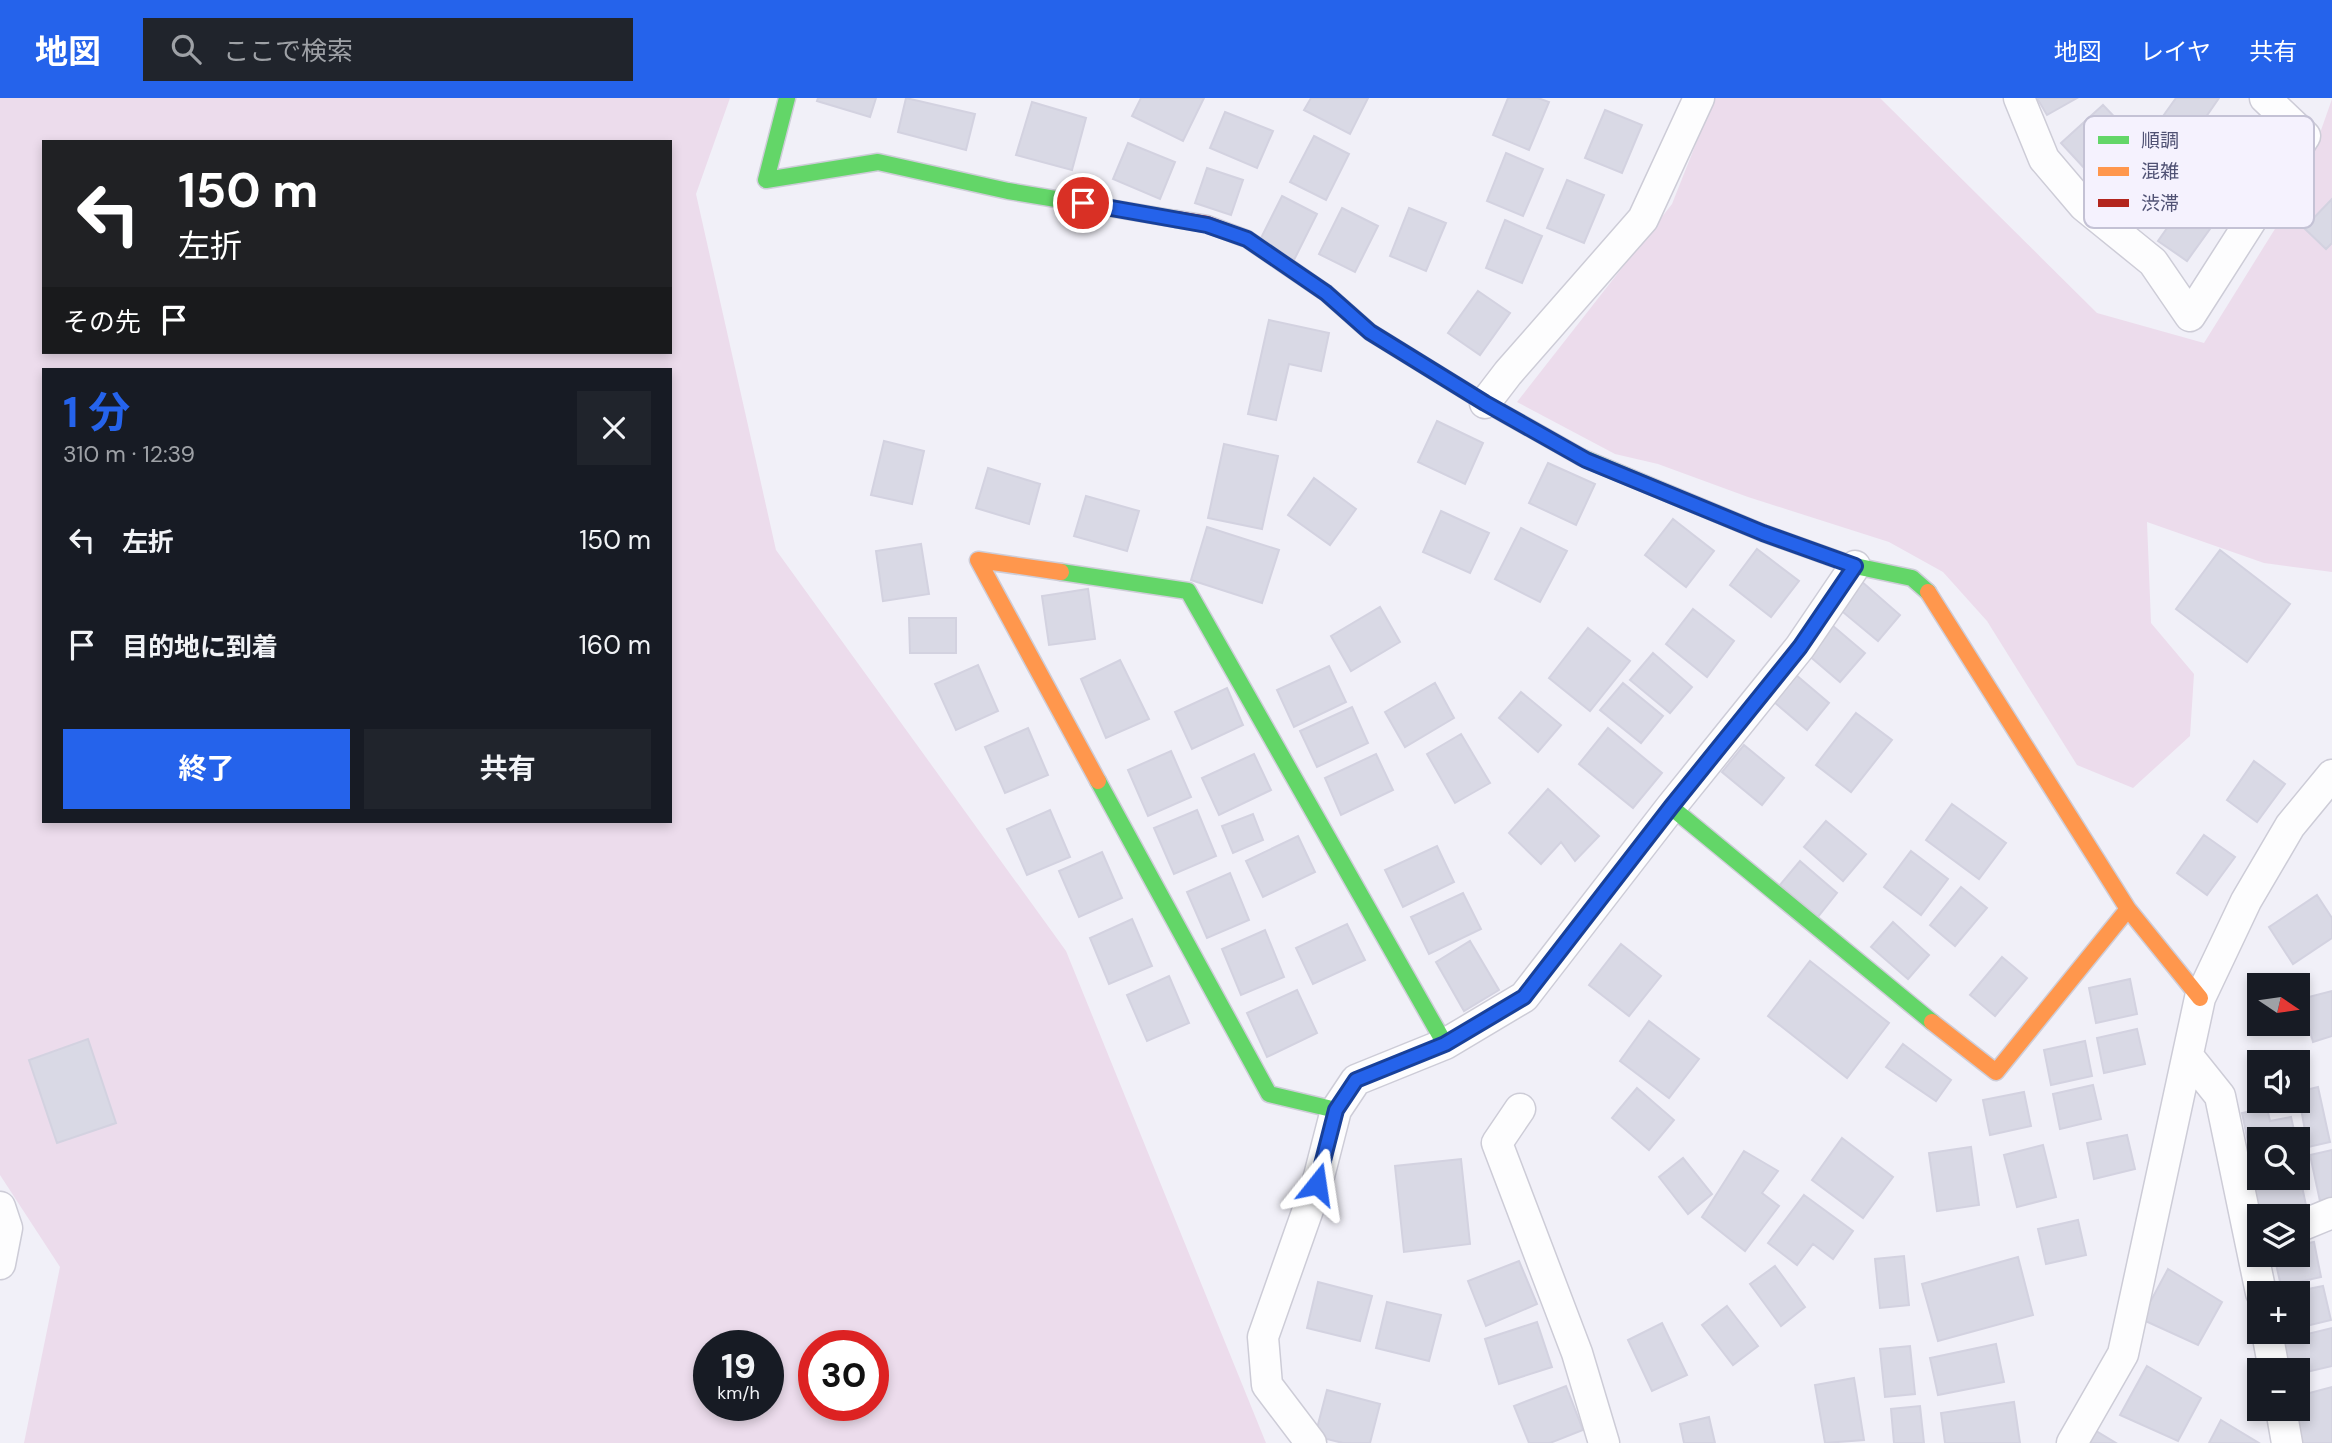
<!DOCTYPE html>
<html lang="ja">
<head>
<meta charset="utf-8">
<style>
	body { margin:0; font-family:"DM Sans","Noto Sans JP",sans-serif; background:#20242c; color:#f1f3f6; height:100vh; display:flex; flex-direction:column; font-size:26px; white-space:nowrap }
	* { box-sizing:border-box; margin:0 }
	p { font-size:23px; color:#9ea1a6 }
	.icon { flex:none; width:38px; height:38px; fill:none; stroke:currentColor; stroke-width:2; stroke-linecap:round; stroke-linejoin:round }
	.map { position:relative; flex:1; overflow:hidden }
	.drawer { position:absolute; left:42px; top:270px; width:630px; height:455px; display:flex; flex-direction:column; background:#171b24; border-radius:0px; box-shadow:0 4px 10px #0003 }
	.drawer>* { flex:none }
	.hud { position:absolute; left:42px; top:42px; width:630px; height:214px; border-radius:0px; box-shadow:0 4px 10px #0003; background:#202124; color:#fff; overflow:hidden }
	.needle { width:46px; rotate:103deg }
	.tools { position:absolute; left:2247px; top:875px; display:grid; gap:14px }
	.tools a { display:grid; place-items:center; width:63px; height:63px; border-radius:0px; background:#171b24; box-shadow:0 4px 10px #0003; font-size:35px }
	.speed { position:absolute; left:693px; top:1232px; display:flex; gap:14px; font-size:35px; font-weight:700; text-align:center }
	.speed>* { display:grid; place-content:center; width:91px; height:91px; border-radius:50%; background:#171b24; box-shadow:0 4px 10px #0003; line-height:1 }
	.speed small { font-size:18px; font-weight:400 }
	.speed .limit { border:10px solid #d22; background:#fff; color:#111 }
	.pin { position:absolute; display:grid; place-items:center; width:60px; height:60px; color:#fff; margin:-30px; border:4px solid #fff; border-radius:50%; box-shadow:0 2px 7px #0007 }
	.me { position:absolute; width:77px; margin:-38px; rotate:15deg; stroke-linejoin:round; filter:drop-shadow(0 0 5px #0008) }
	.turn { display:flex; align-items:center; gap:24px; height:147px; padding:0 21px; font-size:32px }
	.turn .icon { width:91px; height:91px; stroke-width:2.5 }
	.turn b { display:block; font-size:49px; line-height:60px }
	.then { display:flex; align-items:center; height:66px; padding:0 21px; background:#0003; gap:14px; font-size:26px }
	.round { display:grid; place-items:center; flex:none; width:74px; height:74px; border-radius:0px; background:#20242c }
	.overview { display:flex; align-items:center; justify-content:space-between; height:119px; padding:0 21px }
	h1 { font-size:42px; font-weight:700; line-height:52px; color:#2563eb }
	.cta { display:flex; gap:14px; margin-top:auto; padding:14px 21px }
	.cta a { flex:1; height:80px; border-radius:0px; background:#2563eb; color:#fff; font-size:28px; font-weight:700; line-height:80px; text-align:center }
	.cta a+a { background:#20242c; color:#f1f3f6 }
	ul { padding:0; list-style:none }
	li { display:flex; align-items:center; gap:21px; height:105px; padding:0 21px }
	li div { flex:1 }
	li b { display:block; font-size:26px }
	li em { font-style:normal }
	header { display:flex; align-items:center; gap:42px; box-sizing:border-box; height:98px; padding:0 35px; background:#2563eb; color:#fff }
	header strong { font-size:33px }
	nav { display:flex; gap:38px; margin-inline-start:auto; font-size:24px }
	.search { width:490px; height:63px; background:#20242c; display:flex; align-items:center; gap:18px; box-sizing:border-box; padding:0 24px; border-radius:0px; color:#9ea1a6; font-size:26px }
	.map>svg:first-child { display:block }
	.green { fill:#ecdcec; fill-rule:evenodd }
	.building { fill:#d9d9e5; stroke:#d3d2e0; stroke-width:2 }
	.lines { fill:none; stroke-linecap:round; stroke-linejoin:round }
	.street-casing { stroke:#cdccd7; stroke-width:33 }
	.fast-casing { stroke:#cecdd8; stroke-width:19 }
	.slow-casing { stroke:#cecdd8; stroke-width:19 }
	.jam-casing { stroke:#cecdd8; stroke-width:19 }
	.street { stroke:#fdfdfe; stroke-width:30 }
	.fast { stroke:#63d668; stroke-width:16 }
	.slow { stroke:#ff974d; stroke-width:16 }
	.jam { stroke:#b3261e; stroke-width:16 }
	.route-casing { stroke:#184099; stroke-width:18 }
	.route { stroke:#2563eb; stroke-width:12 }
	.key { fill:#f5f2fe; stroke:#c4c2d5; stroke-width:2 }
	.key-label { font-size:19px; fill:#505274 }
</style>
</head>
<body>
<header>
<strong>地図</strong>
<div class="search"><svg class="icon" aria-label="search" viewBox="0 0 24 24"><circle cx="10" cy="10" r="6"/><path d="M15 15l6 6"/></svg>ここで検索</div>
<nav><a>地図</a><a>レイヤ</a><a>共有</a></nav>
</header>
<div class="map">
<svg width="2332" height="1345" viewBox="0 0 2332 1345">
	<rect width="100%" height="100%" fill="#f1f0f8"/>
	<!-- green -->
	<path class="green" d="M0 0H730L696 96 776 452 1066 853 1266 1345H24L60 1169 0 1077ZM44 44H670V254H44ZM44 271H670V723H44ZM709 1248H768V1307H709ZM814 1248H873V1307H814Z
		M1714 0H1880L2097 215 2204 245 2301 89 2332 1V474L2264 465 2147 424 2151 525 2194 576 2190 638 2133 690 2077 667 1987 523 1943 474 1889 444 1748 399 1658 366 1615 356 1517 304 1672 106Z"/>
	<!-- building -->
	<path class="building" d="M818 0H876L870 19 817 3Z
		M906 0 975 16 966 52 898 34Z
		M1141 0H1204L1183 43 1132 18Z
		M1311 0H1368L1350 36 1304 12Z
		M1508 0H1538L1549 4 1529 52 1493 37Z
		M2037 0H2077L2047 17Z
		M2176 0H2219L2190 42 2161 21Z
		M1032 4 1086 20 1072 72 1016 57Z
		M2103 7 2128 33 2086 72 2061 45Z
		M1605 12 1642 27 1622 75 1585 60Z
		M1225 14 1273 33 1257 70 1210 50Z
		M1314 38 1349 56 1326 102 1290 84Z
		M1128 45 1175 64 1160 101 1113 81Z
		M1506 55 1543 71 1523 118 1487 103Z
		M1207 70 1243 82 1231 117 1195 105Z
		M1567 82 1604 97 1584 145 1547 130Z
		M2191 96 2220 117 2187 163 2158 143Z
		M1282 98 1317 116 1294 162 1259 144Z
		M2332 101V145L2326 151 2304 130Z
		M1342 110 1378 128 1355 174 1319 156Z
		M1409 110 1446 125 1426 173 1390 158Z
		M1505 122 1542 138 1522 185 1486 170Z
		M1478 193 1510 215 1480 257 1448 235Z
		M1269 222 1329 235 1321 273 1289 266 1276 322 1248 316Z
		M1437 323 1483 345 1465 386 1418 364Z
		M884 343 924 353 912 406 871 397Z
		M1224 346 1278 358 1262 431 1208 420Z
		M1548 365 1595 386 1576 427 1529 405Z
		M988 370 1040 386 1029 426 976 410Z
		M1314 380 1356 411 1330 447 1288 417Z
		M1086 398 1139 413 1127 453 1074 438Z
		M1441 413 1489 435 1470 475 1423 454Z
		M1673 421 1714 453 1686 489 1645 457Z
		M1207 429 1279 452 1262 505 1191 482Z
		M1521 430 1567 453 1540 504 1495 481Z
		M921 446 929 496 883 503 876 453Z
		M1757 451 1799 483 1771 519 1730 487Z
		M2220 452 2290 506 2247 564 2176 511Z
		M1861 483 1900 517 1878 543 1838 510Z
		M1088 491 1095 541 1049 547 1042 498Z
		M1380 509 1400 544 1351 573 1331 538Z
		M1693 511 1734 543 1707 579 1666 546Z
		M909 520H956V555H910Z
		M1826 522 1865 555 1840 584 1801 551Z
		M1588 530 1630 563 1590 613 1549 580Z
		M1653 555 1692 589 1670 615 1630 582Z
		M1120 562 1149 621 1106 640 1081 581Z
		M978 567 998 613 956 632 935 586Z
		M1329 568 1346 604 1294 629 1277 592Z
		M1789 571 1829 605 1807 632 1767 598Z
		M1435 585 1454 620 1405 649 1385 614Z
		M1623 585 1663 618 1641 645 1600 612Z
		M1227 590 1243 627 1192 651 1175 614Z
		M1521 594 1561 627 1538 654 1499 620Z
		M1352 609 1368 645 1317 669 1300 633Z
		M1856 615 1892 642 1851 694 1816 667Z
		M1028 630 1048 677 1005 695 985 649Z
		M1608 630 1662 675 1633 710 1579 666Z
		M1461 636 1490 685 1455 705 1427 656Z
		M1744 647 1784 680 1762 707 1722 674Z
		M1171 653 1191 699 1148 718 1128 672Z
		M1254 656 1271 692 1219 717 1202 680Z
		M1376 656 1393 692 1341 717 1325 680Z
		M2254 663 2285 686 2257 724 2227 702Z
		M1548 691 1599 738 1575 763 1561 744 1541 766 1509 735Z
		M1952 706 2006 745 1979 781 1926 742Z
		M1050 712 1070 759 1027 777 1007 731Z
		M1197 712 1216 758 1174 776 1154 730Z
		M1253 716 1263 742 1233 755 1222 728Z
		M1826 723 1866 756 1843 783 1804 749Z
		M2204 737 2235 759 2207 797 2177 775Z
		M1298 738 1315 774 1263 799 1246 763Z
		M1437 748 1454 784 1403 809 1385 772Z
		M1911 753 1948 781 1921 817 1884 789Z
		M1102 754 1122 800 1079 819 1059 773Z
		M1800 763 1837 795 1817 820 1779 788Z
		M1230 775 1249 822 1207 840 1187 794Z
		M1961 789 1987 810 1955 848 1930 827Z
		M1463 795 1481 831 1429 856 1411 819Z
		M2317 797 2332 820V840L2293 866 2269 829Z
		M1132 821 1152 868 1109 886 1090 840Z
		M1893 824 1929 857 1908 881 1871 849Z
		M1347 826 1365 862 1313 886 1296 850Z
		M1265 832 1284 879 1241 897 1222 851Z
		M1470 843 1499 892 1464 913 1436 864Z
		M1621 846 1661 878 1629 918 1589 887Z
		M2002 859 2027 880 1995 918 1970 897Z
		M1810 863 1889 925 1847 980 1768 918Z
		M1169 878 1189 925 1147 943 1127 897Z
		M2130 881 2137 916 2096 925 2089 890Z
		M1297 892 1317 935 1267 959 1247 915Z
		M2332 893V938L2313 944 2301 901Z
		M1649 923 1699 961 1669 1000 1620 963Z
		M2137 931 2145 966 2104 975 2097 940Z
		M88 941 116 1025 57 1045 29 962Z
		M2085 943 2092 978 2051 987 2044 952Z
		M1903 946 1951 982 1936 1003 1886 969Z
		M2093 987 2101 1021 2060 1031 2053 996Z
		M2318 989 2330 1044 2308 1049 2298 994Z
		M1637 990 1674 1022 1649 1052 1612 1020Z
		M2024 994 2031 1028 1990 1037 1983 1002Z
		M2267 1010 2270 1023 2291 1019 2296 1041H2259V1061L2252 1063 2242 1015Z
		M2127 1037 2135 1071 2094 1081 2087 1045Z
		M1842 1040 1893 1079 1863 1120 1812 1082Z
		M2043 1047 2056 1099 2017 1109 2004 1057Z
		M1971 1049 1979 1107 1937 1113 1929 1055Z
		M2332 1052V1101L2320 1103 2310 1057Z
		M1744 1053 1778 1073 1762 1095 1779 1108 1745 1153 1702 1119Z
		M1683 1060 1712 1096 1688 1116 1659 1079Z
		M1461 1061 1470 1146 1404 1154 1395 1068Z
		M2298 1069 2308 1117 2259 1118 2249 1075 2259 1073V1080H2298Z
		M1804 1097 1853 1133 1833 1161 1813 1146 1797 1167 1768 1145Z
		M2078 1122 2086 1157 2046 1166 2038 1131Z
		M2314 1144 2321 1179 2281 1188 2274 1157H2298V1147Z
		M1904 1158 1909 1207 1880 1210 1875 1161Z
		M2018 1159 2033 1217 1938 1243 1922 1186Z
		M1519 1163 1537 1206 1486 1228 1468 1183Z
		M1775 1168 1805 1209 1781 1228 1750 1186Z
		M2168 1171 2222 1204 2198 1247 2141 1221Z
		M1318 1184 1372 1198 1360 1243 1307 1230Z
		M2323 1188 2331 1222 2298 1230V1195H2289Z
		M1387 1204 1441 1217 1429 1263 1376 1250Z
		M1727 1208 1758 1248 1733 1267 1702 1227Z
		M1537 1224 1552 1269 1499 1286 1485 1241Z
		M1662 1225 1687 1277 1652 1293 1628 1242Z
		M2332 1230V1268L2298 1276V1272H2282L2275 1244Z
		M1996 1246 2004 1284 1938 1297 1930 1260Z
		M1910 1248 1915 1296 1885 1299 1880 1251Z
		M2147 1268 2201 1300 2178 1343 2120 1317Z
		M1854 1280 1864 1342 1825 1345 1815 1287Z
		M1566 1288 1583 1332 1550 1345H1529L1514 1308Z
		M2332 1289V1345H2297L2289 1311H2298V1298Z
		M1327 1292 1380 1306 1370 1345H1343L1315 1338Z
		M2014 1304 2020 1345H1945L1941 1315Z
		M1920 1308 1924 1345H1894L1891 1311Z
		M1709 1319 1715 1345H1684L1680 1326Z
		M2221 1322 2259 1345H2209Z
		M2083 1325 2116 1345H2073Z"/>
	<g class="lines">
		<!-- street casing -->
		<g class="street-casing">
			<path id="street" d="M2019 0 2044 61 2084 108 2153 164 2190 218 2305 38 2265 0
				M1485 305 1508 275 1643 121 1699 0
				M2188 958 2220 998 2261 1195
				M1520 1011 1497 1045 1577 1255 1604 1345
				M0 1109 7 1130 0 1166
				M2298 1129 2332 1115
				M2267 1234 2274 1272
				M2281 1311 2287 1345
				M1311 1345 1267 1287 1263 1239 1317 1086 1336 1012 1356 982 1445 946 1524 899 1671 709 1800 549 1855 468
				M2072 1345 2123 1256 2200 900 2246 803 2290 728 2332 677"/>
		</g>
		<!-- fast casing -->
		<g class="fast-casing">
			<path id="fast" d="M787 0 766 82 878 64 1008 93 1176 121
				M1581 359 1763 435 1855 468 1912 480 1928 494
				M1061 474 1188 493 1445 946
				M1098 683 1269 996 1336 1012
				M1671 709 1932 924"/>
		</g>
		<!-- slow casing -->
		<g class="slow-casing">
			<path id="slow" d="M1061 474 978 462 1098 683
				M1928 494 2128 811 2200 900
				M1932 924 1996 974 2128 811"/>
		</g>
		<!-- jam casing -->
		<g class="jam-casing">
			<path id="jam" d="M1176 121 1207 126 1247 141 1326 195 1370 234 1485 305 1581 359"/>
		</g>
		<!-- street -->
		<use href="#street" class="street"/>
		<!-- fast -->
		<use href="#fast" class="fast"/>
		<!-- slow -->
		<use href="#slow" class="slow"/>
		<!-- jam -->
		<use href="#jam" class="jam"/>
	</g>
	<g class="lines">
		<!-- route casing -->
		<g class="route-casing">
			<path id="route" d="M1083 105 1207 127 1247 141 1326 195 1370 234 1485 305 1586 362 1763 435 1855 468 1800 549 1671 709 1524 899 1445 946 1356 982 1336 1012 1317 1086"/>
		</g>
		<!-- route -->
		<use href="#route" class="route"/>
	</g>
	<!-- legend -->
	<rect x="2084" y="18" width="230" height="112" rx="10" class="key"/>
	<rect x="2098" y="38" width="31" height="8" fill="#63d668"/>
	<rect x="2098" y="69" width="31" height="9" fill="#ff974d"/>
	<rect x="2098" y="101" width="31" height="8" fill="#b3261e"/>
	<g class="key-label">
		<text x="2141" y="49">順調</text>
		<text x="2141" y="80">混雑</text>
		<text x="2141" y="112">渋滞</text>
	</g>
</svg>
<div class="tools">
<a><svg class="needle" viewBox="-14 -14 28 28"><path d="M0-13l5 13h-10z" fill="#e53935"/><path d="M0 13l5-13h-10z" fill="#9ea1a6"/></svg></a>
<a><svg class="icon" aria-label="sound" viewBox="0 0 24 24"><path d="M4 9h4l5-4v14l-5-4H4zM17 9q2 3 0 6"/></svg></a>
<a><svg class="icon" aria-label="search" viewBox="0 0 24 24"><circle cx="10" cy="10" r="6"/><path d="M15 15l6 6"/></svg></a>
<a><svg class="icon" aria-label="layers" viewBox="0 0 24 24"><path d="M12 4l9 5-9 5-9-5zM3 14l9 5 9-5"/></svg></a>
<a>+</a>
<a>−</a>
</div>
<div class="speed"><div>19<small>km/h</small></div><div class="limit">30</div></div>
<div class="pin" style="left:1083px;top:105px;background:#d93025"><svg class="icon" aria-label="arrive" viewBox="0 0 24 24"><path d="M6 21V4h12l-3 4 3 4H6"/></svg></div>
<svg class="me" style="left:1317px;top:1086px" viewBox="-20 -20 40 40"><path d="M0-17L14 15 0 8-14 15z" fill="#2563eb" stroke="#fff" stroke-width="4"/></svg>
<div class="hud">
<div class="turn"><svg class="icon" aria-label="left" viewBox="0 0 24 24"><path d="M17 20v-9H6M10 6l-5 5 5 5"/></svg><div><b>150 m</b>左折</div></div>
<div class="then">その先<svg class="icon" aria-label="arrive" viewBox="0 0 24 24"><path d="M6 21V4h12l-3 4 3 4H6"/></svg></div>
</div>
<section class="drawer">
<div class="overview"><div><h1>1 分</h1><p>310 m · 12:39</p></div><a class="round"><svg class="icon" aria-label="close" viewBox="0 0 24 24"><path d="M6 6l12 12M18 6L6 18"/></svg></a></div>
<ul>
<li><svg class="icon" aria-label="left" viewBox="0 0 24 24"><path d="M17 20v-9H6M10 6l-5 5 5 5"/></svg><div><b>左折</b></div><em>150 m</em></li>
<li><svg class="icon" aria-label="arrive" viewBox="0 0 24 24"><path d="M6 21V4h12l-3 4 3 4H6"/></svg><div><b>目的地に到着</b></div><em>160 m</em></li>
</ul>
<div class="cta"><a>終了</a><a>共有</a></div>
</section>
</div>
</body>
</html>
